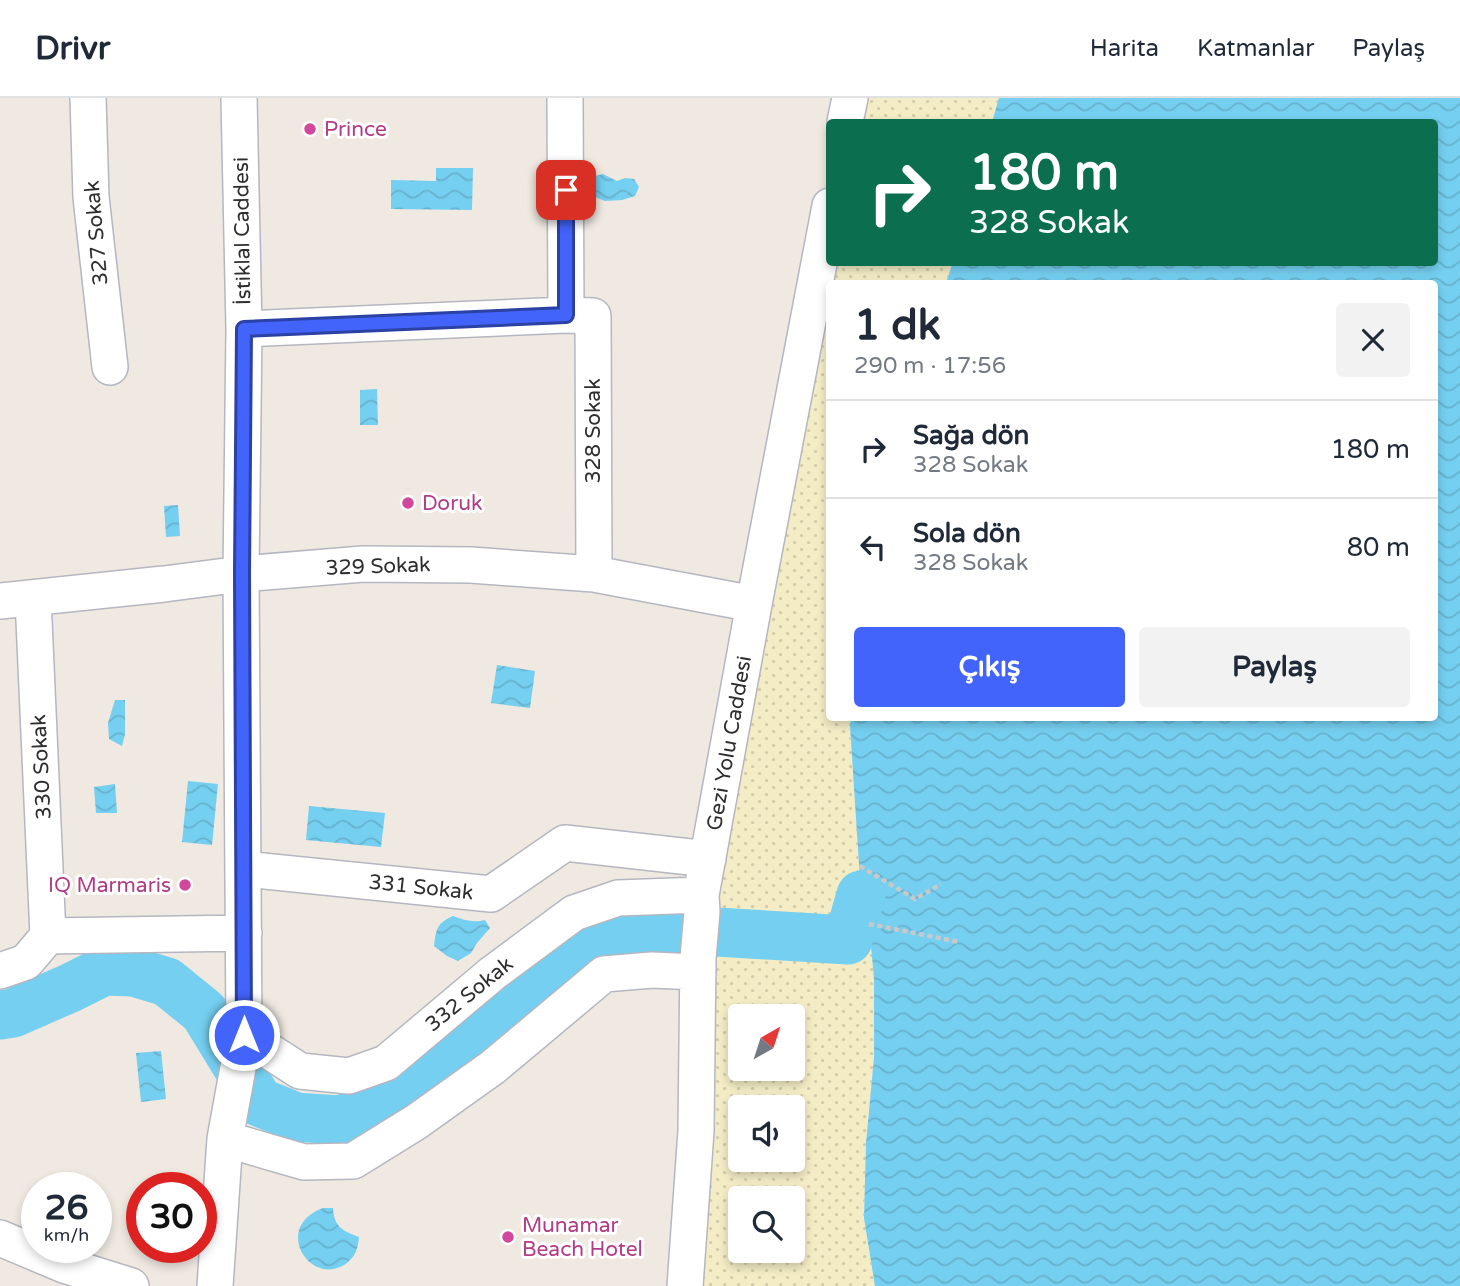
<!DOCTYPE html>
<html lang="tr">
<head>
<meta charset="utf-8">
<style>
	body { margin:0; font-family:"Varela Round",sans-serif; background:#f2f2f3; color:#1f2937; height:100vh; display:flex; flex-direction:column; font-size:26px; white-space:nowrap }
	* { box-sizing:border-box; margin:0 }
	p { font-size:23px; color:#747a83 }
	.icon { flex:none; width:38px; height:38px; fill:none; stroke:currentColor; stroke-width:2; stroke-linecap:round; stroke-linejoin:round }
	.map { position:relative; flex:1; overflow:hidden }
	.panel { position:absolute; left:826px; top:182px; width:612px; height:441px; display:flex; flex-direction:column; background:#fff; border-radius:7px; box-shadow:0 4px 10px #0003 }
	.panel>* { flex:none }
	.hud { position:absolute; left:826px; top:21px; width:612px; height:147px; border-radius:7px; box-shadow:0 4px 10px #0003; background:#0b6e4f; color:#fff; overflow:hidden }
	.needle { width:46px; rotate:39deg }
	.buttons { position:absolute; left:728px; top:906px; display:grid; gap:14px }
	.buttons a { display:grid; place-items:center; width:77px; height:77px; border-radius:7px; background:#fff; box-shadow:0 4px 10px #0003; font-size:35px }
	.speed { position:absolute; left:21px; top:1074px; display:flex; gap:14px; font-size:35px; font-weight:700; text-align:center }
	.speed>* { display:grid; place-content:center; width:91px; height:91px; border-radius:50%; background:#fff; box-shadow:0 4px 10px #0003; line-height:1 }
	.speed small { font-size:18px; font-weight:400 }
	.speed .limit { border:10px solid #d22; background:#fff; color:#111 }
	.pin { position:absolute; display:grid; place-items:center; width:60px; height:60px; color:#fff; margin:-30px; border-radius:14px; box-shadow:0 4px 10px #0006 }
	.me { position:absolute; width:77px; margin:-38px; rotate:0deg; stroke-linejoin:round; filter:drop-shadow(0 0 5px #0008) }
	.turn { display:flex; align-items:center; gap:24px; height:147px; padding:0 28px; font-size:32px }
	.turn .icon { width:91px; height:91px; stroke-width:2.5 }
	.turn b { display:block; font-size:49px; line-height:60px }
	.round { display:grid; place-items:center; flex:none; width:74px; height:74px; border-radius:7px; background:#f2f2f3 }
	.head { display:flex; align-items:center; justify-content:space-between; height:119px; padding:0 28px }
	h1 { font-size:42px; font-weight:700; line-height:52px }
	.action { display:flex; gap:14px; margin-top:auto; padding:14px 28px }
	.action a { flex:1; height:80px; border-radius:7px; background:#4264fb; color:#fff; font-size:28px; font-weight:700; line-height:80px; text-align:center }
	.action a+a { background:#f2f2f3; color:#1f2937 }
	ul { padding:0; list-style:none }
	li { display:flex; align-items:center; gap:21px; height:98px; padding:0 28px; border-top:2px solid #e0e1e3 }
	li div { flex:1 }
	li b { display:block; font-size:26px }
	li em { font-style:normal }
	header { display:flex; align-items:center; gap:42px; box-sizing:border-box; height:98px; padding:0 35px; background:#fff; border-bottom:2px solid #e0e1e3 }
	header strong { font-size:33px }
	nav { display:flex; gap:38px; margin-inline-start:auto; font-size:24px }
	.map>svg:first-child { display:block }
	.sand { fill:url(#sand-dots); fill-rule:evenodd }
	.water { fill:url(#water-waves) }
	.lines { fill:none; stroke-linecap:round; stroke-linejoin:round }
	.river { stroke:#75cff0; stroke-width:49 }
	.minor-casing { stroke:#b4b7c1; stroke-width:38 }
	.path { stroke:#c9c9c9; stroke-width:4.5; stroke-dasharray:5 3.5; stroke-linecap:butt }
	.minor { stroke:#fff; stroke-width:35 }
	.route-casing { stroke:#2b41a3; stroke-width:18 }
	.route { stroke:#4264fb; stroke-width:12 }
	.hotel-dot { fill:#d1479c; stroke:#fff; stroke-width:2.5 }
	.labels { text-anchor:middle; stroke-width:6; stroke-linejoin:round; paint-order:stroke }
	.hotel-label { font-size:21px; fill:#b23c85; stroke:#fff; text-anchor:start }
	.street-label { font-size:21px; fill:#2e2e2e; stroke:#fff }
</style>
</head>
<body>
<header>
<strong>Drivr</strong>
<nav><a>Harita</a><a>Katmanlar</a><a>Paylaş</a></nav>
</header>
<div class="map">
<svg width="1460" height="1188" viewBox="0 0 1460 1188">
	<defs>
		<pattern id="sand-dots" width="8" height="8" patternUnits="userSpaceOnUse" patternTransform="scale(1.75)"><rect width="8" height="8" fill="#f3ecc5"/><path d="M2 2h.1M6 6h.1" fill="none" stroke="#d1cbaa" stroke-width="1.8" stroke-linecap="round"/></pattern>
		<pattern id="water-waves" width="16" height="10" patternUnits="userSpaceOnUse" patternTransform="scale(1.75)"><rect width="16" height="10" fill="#75cff0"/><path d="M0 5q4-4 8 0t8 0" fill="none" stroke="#66b2ce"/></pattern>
	</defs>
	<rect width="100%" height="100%" fill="#efe9e1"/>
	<!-- sand -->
	<path class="sand" d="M850 0H999L992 24H845Z
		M830 164 953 165 946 185 830 186V620H851L850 628 861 797 869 826 874 881V959L866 1046 864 1120 875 1188H685L698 860ZM740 919H793V971H740ZM740 1010H793V1062H740ZM740 1101H793V1153H740Z"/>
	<!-- water -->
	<path class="water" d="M999 0H1460V1188H875L864 1120 866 1046 874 959V881L869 826 861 797 850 628 851 620H1435V186L946 185 953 164H1435V24H992Z
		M436 70H473L472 112 391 111V82L436 83Z
		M603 76 617 83 625 80 634 81 639 89 635 98 622 102 605 103 593 98 590 91 595 78Z
		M377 291 378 327H360V292Z
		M178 407 180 438 166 439 164 408Z
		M497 567 535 573 530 610 491 605Z
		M115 602H125V636L122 648 109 641 108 625Z
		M188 683 218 686 212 747 182 744Z
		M115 686 117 715H96L94 689Z
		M309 708 385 715 381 749 306 742Z
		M453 818C464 822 473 825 485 822L490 830 477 845 471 855 458 863 447 858 434 848C436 831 437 825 453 818Z
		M161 953 166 1001 141 1004 136 955Z
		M323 1110H333C334 1129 343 1133 359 1139 358 1151 355 1160 344 1167 308 1188 273 1128 323 1110Z"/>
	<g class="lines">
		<!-- river -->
		<path class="river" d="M0 917 13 915 70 890 104 873 134 874 167 884 204 914 259 1004 296 1019 338 1022 361 1016 412 989 581 855 628 837 660 832 717 834 848 842 861 797"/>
		<!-- minor casing -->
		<g class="minor-casing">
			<path id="minor" d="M88 0 91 99 110 269
				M565 0 566 217
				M845 24 850 0
				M244 231 566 217 593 218 594 476
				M33 500 48 838
				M0 503 164 486 241 476 363 466 471 467 594 476 754 506
				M244 771 491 796 565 745 708 761
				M0 873 26 864 48 838 244 835
				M244 937 300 973 349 978 386 965 493 875 574 815 618 800 701 797
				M225 1041 304 1064 353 1063 416 1024 493 969 604 876 652 872 698 874
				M0 1140 64 1167 131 1188
				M215 1188 225 1041 244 937 241 476 244 231 239 0
				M685 1188 696 1033 698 860 702 814 701 797 754 506 830 108"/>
		</g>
		<!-- path -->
		<path class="path" d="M860 768 915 801 941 786
			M869 826 959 844"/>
		<!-- minor -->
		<use href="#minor" class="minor"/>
	</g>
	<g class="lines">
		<!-- route casing -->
		<g class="route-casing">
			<path id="route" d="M244 937 242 475 244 231 566 217V92"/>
		</g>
		<!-- route -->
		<use href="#route" class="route"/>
	</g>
	<!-- markers -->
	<g class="hotel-dot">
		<circle cx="310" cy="31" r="7"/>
		<circle cx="408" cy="405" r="7"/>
		<circle cx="185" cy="787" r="7"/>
		<circle cx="508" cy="1139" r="7"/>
	</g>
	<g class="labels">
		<!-- hotel labels -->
		<g class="hotel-label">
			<text x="324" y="38">Prince</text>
			<text x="422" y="412">Doruk</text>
			<text x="171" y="794" text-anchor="end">IQ Marmaris</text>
			<text x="522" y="1134">Munamar<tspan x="522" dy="24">Beach Hotel</tspan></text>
		</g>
		<!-- street labels -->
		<g class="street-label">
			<text transform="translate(242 133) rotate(-91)" y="7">İstiklal Caddesi</text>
			<text transform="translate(96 135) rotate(-95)" y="7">327 Sokak</text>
			<text transform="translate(593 333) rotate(-90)" y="7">328 Sokak</text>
			<text transform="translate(378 468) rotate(-2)" y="7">329 Sokak</text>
			<text transform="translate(729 645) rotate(-80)" y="7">Gezi Yolu Caddesi</text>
			<text transform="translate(41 669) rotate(-93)" y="7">330 Sokak</text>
			<text transform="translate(421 789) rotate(6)" y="7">331 Sokak</text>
			<text transform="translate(469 896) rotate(-39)" y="7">332 Sokak</text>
		</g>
	</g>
</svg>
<div class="buttons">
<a><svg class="needle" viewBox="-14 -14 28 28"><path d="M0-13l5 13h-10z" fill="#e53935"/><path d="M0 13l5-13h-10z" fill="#747a83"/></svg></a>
<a><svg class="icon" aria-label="sound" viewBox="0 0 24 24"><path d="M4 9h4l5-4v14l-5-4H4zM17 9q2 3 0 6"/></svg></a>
<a><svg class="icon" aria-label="search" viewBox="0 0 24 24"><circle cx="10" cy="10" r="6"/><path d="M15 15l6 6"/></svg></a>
</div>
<div class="speed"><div>26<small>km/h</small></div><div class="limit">30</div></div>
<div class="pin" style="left:566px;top:92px;background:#d93025"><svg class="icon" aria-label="arrive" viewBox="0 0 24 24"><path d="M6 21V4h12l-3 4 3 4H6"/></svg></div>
<svg class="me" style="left:244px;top:937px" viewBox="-20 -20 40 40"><circle r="17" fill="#4264fb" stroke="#fff" stroke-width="3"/><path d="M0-11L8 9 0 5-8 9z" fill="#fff"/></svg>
<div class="hud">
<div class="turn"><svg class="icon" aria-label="right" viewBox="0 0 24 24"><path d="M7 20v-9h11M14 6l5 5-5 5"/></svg><div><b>180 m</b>328 Sokak</div></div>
</div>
<section class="panel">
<div class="head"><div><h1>1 dk</h1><p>290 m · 17:56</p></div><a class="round"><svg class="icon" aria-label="close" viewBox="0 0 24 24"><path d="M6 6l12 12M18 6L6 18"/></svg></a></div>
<ul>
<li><svg class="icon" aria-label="right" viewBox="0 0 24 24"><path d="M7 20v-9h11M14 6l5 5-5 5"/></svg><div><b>Sağa dön</b><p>328 Sokak</p></div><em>180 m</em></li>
<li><svg class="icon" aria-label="left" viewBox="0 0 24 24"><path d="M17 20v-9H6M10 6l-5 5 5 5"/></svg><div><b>Sola dön</b><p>328 Sokak</p></div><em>80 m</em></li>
</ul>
<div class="action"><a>Çıkış</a><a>Paylaş</a></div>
</section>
</div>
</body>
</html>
